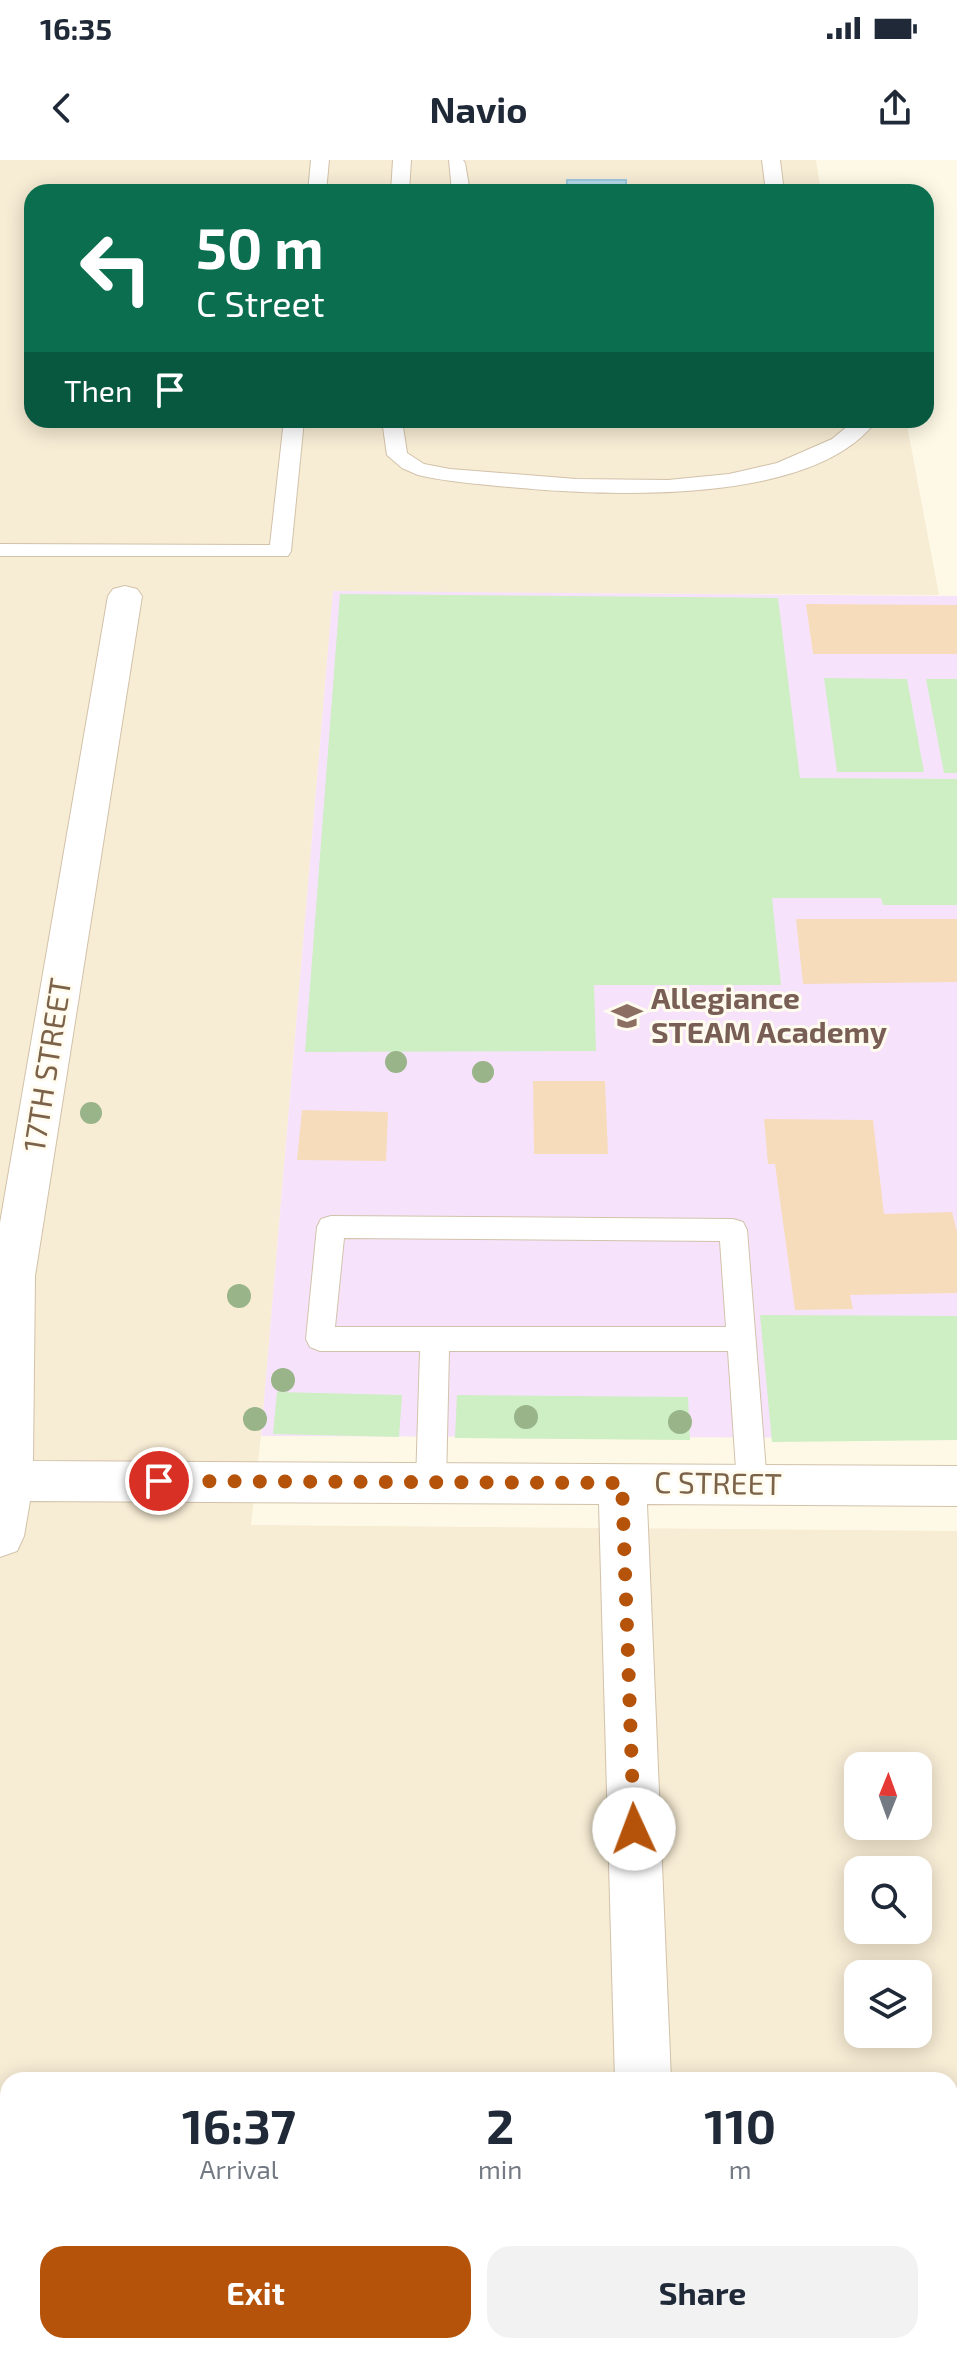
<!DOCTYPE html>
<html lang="en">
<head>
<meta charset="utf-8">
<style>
	body { margin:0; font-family:"Exo 2",sans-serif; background:#f2f2f3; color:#1f2937; height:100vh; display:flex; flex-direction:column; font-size:30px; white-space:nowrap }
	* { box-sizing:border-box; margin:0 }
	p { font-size:26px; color:#747a83 }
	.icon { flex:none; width:44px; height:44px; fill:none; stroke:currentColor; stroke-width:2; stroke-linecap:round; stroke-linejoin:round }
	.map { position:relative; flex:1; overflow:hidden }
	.details { position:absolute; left:0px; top:1912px; width:958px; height:282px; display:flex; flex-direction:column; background:#fff; border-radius:24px 24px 0 0; box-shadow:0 4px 20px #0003 }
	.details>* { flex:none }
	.banner { position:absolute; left:24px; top:24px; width:910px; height:244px; border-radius:24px; box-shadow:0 4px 20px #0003; background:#0b6e4f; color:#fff; overflow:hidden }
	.needle { width:52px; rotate:1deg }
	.controls { position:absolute; left:844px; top:1592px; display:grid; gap:16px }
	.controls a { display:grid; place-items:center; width:88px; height:88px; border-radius:16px; background:#fff; box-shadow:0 4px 20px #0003; font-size:40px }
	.pin { position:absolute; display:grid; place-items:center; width:68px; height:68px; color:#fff; margin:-34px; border:4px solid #fff; border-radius:50%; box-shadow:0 2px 8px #0007 }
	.me { position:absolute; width:88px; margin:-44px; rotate:358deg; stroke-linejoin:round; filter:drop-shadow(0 0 6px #0008) }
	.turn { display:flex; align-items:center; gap:28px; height:168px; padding:0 40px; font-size:36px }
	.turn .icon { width:104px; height:104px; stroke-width:2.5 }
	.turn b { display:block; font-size:56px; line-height:68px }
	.then { display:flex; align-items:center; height:76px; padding:0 40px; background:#0003; gap:16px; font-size:30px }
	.eta { display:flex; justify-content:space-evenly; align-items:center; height:136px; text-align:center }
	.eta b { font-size:48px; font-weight:700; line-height:56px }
	.cta { display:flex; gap:16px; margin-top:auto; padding:16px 40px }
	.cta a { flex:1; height:92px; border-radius:24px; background:#b45309; color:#fff; font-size:32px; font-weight:700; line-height:92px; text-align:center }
	.cta a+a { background:#f2f2f3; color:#1f2937 }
	.status { display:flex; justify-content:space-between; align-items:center; height:56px; padding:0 40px; background:#fff; direction:ltr }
	.status svg { height:22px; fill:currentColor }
	header { display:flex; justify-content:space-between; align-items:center; height:104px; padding:0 40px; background:#fff; font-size:36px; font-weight:700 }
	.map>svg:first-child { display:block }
	.residential { fill:#f7ecd4; fill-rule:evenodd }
	.education { fill:#f6e3fb }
	.green { fill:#ceeec3 }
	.water { fill:#b8dbea; stroke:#9ec9dd; stroke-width:2 }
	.building { fill:#f6dcbb }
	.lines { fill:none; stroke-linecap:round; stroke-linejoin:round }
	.lane-casing { stroke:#d2c2aa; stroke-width:2 }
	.street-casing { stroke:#d2c2aa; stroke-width:2 }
	.lane { fill:#fff; fill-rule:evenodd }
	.street { fill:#fff; fill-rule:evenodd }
	.tree { fill:#98b488 }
	.route { stroke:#b45309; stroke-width:14; stroke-dasharray:0 25.2 }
	.labels { text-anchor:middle; stroke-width:6; stroke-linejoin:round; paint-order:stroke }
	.education-label { font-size:30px; font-weight:bold; fill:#785e54; stroke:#fffbef; text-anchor:start }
	.street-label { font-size:30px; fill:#7b6248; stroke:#fffbef }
</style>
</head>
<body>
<div class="status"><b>16:35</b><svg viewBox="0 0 49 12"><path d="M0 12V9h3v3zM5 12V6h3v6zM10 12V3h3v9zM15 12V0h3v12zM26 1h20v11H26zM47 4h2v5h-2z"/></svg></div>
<header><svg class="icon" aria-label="back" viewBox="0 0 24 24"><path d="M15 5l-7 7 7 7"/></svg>Navio<svg class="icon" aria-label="share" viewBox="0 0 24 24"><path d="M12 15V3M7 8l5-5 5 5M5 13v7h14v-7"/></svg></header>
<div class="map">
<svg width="957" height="2193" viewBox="0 0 957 2193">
	<rect width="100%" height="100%" fill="#fef9e6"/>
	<!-- residential -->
	<path class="residential" d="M0 0H816L821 32H32V260H906L939 435 333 432 261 1276 251 1365 957 1371V2193H0ZM858 1606H918V1666H858ZM858 1710H918V1770H858ZM858 1814H918V1874H858ZM8 1920H950V2186H8Z"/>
	<!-- education -->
	<path class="education" d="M333 431 957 436V1278L261 1276Z"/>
	<!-- green -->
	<path class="green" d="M340 434 778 438 800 618 957 619V745H883L881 738H772L781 825H594L596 891 305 892Z
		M824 518 907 519 924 612H837Z
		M926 519H957V613H944Z
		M760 1155 957 1156V1280L772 1282Z
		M277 1232 402 1235 399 1277 273 1274Z
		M457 1235 688 1237 690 1280 455 1278Z"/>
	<!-- water -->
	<path class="water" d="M567 20H626V32H575V28L567 26Z"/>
	<!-- building -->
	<path class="building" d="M806 444 957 445V494H813Z
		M796 759H957V822L803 824Z
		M533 921H605L608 994H534Z
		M302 950 388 952 386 1001 297 1000Z
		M764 959 873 960 884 1054 952 1052 957 1072V1133L850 1135 853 1149 795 1150 775 1004H768Z"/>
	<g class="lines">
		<!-- lane casing -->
		<g class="lane-casing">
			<path id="lane" d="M311 0H329L326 32H308Z
				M393 0H411L409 32H391Z
				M449 0H463L465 3 470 32H452Z
				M762 0H780L784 32H766Z
				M284 260H304L291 391 288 396H0V384L270 385Z
				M382 260H402L407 293 424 304 450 309 576 319 668 320 729 314 777 303 832 279 855 260H877C813 347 605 336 509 327 478 324 448 322 418 315L402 308 387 295Z
				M331 1056 733 1059 743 1062 747 1070 767 1324 763 1333 752 1337 741 1333 737 1324 728 1191H449L446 1323 442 1332 431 1336 420 1332 416 1323 420 1191H320L310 1187 306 1179 317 1067 321 1059ZM344 1078 720 1081 726 1167H335Z"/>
		</g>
		<!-- street casing -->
		<g class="street-casing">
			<path id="street" d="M125 426 137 429 142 436 35 1116 33 1301 957 1306V1346L647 1344 671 1920H615L599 1344 30 1341 24 1376 17 1391 0 1397V1063L108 436 113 429Z
				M622 2186H682V2193H622Z"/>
		</g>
		<!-- lane -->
		<use href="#lane" class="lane"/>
		<!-- street -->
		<use href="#street" class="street"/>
	</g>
	<!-- trees -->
	<g class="tree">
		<circle cx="396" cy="902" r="11"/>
		<circle cx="483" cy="912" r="11"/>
		<circle cx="91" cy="953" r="11"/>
		<circle cx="239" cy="1136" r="12"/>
		<circle cx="283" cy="1220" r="12"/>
		<circle cx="526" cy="1257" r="12"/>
		<circle cx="255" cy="1259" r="12"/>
		<circle cx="680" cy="1262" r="12"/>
	</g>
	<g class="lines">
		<!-- route -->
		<path class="route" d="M159 1321 622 1323 634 1669"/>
	</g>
	<!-- icons -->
	<defs>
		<g id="school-bare" transform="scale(2.4)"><path d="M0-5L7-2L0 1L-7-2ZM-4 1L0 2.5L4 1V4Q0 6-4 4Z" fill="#8d6e63" stroke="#fffbef" stroke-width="2.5" paint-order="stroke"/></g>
	</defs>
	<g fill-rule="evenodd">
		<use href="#school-bare" x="627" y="856"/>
	</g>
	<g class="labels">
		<!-- education labels -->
		<g class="education-label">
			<text x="651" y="849">Allegiance<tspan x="651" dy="34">STEAM Academy</tspan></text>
		</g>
		<!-- street labels -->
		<g class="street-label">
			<text transform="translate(48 905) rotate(-81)" y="10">17TH STREET</text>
			<text transform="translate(718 1324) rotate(1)" y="10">C STREET</text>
		</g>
	</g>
</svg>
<div class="controls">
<a><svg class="needle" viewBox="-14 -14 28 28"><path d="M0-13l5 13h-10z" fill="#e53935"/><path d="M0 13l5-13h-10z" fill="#747a83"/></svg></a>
<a><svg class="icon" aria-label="search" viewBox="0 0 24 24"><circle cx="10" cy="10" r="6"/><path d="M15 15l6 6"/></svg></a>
<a><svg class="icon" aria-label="layers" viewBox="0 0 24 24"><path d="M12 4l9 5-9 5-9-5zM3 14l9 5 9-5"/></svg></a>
</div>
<div class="pin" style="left:159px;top:1321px;background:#d93025"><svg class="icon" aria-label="arrive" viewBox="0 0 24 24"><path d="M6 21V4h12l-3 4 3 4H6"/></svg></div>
<svg class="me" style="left:634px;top:1669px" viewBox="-20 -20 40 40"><circle r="19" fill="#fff"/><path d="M0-13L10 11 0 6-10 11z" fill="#b45309"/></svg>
<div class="banner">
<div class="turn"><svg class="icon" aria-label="left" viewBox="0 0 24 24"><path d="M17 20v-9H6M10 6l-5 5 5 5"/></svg><div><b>50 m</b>C Street</div></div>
<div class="then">Then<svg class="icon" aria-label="arrive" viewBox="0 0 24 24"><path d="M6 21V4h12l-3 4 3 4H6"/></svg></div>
</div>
<section class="details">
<div class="eta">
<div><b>16:37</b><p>Arrival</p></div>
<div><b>2</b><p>min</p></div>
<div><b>110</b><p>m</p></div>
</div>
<div class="cta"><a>Exit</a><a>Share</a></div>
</section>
</div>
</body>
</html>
